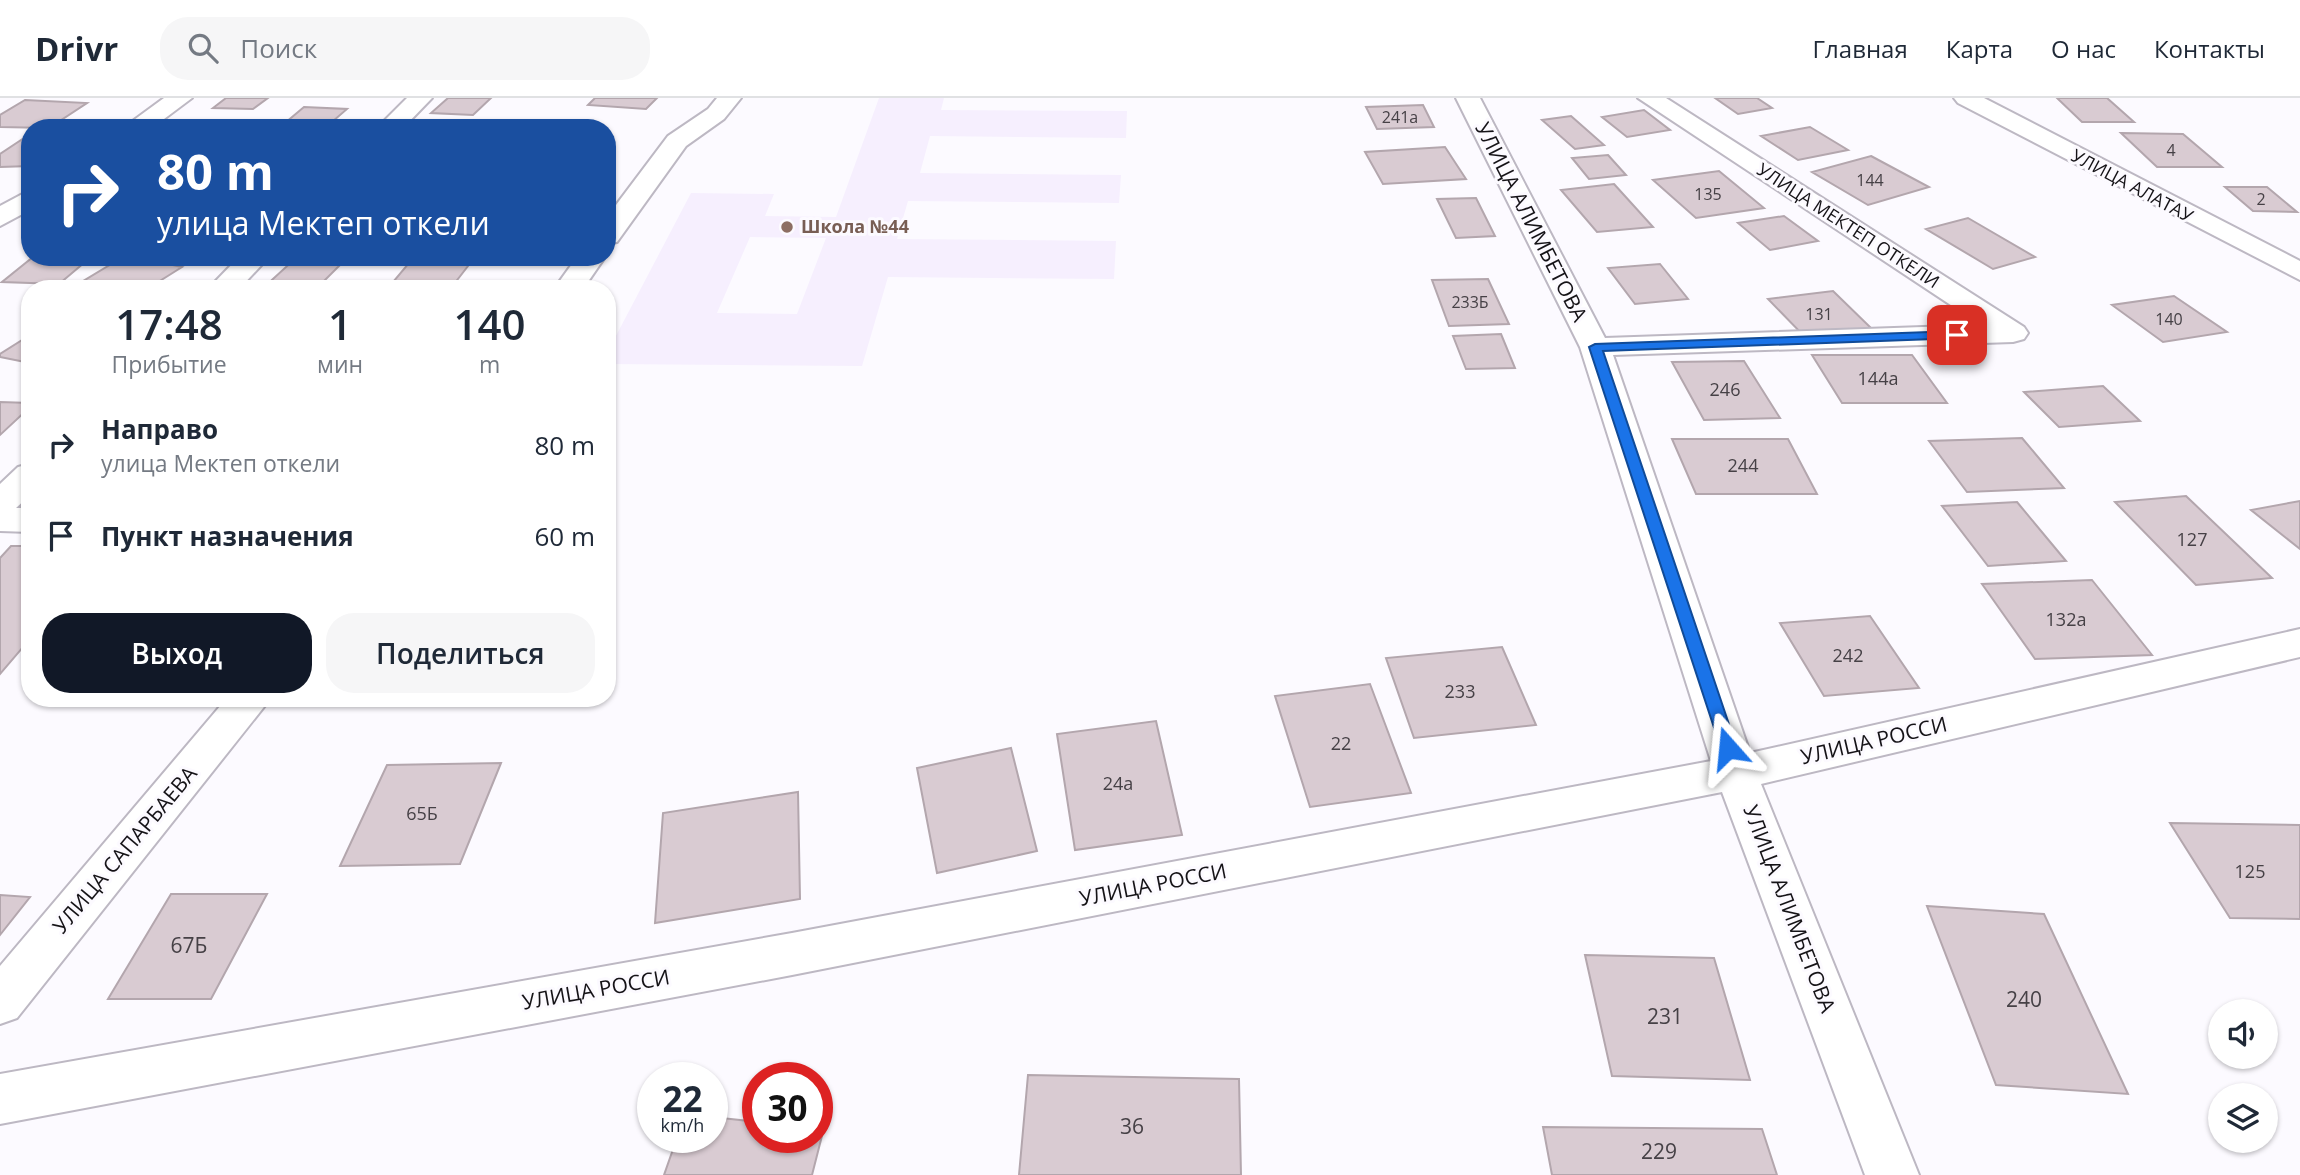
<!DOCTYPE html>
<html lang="ru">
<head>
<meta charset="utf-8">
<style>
	body { margin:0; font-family:"Open Sans",sans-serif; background:#f6f6f7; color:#1f2937; height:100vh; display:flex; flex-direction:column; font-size:26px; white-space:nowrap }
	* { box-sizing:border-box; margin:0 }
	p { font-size:23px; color:#747a83 }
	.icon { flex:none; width:38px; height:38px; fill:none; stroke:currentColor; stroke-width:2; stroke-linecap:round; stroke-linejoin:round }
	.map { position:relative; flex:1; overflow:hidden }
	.details { position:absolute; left:21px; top:182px; width:595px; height:427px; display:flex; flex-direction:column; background:#fff; border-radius:28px; box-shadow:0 2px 5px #0004 }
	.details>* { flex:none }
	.hud { position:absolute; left:21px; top:21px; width:595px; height:147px; border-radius:28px; box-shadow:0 2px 5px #0004; background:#1a4fa0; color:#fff; overflow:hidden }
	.controls { position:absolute; left:2208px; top:901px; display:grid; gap:14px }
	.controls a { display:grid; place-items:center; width:70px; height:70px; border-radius:50%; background:#fff; box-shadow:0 2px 5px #0004; font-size:35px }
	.speed { position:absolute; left:637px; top:964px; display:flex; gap:14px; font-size:35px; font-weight:700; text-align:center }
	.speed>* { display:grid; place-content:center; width:91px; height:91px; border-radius:50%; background:#fff; box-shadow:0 2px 5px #0004; line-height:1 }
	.speed small { font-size:18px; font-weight:400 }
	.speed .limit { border:10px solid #d22; background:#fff; color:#111 }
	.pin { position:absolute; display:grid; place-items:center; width:60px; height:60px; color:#fff; margin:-30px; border-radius:14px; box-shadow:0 4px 10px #0006 }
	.me { position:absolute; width:77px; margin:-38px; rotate:342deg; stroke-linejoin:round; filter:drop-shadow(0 0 5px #0008) }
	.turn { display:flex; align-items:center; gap:24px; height:147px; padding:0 21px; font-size:32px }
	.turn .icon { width:91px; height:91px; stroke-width:2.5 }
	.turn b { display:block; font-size:49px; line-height:60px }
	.eta { display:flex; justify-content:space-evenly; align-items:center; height:119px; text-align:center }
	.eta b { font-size:42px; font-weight:600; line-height:49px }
	.primary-button { display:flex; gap:14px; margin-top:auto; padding:14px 21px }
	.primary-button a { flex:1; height:80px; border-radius:28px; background:#111827; color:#fff; font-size:28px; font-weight:600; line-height:80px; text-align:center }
	.primary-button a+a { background:#f6f6f7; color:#1f2937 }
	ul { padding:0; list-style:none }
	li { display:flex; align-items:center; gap:21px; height:91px; padding:0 21px }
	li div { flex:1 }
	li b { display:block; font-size:26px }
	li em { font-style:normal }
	header { display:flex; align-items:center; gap:42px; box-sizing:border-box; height:98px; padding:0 35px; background:#fff; border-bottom:2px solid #e0e1e3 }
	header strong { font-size:33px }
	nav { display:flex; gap:38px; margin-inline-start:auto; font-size:24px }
	.search { width:490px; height:63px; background:#f6f6f7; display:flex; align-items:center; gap:18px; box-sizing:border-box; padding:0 24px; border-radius:28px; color:#747a83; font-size:26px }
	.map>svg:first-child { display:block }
	.built { fill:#f6effe; fill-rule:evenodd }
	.building { fill:#d9cbd2; stroke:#b3a6ad; stroke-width:2 }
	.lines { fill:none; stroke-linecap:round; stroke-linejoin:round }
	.minor-casing { stroke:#bdb8c3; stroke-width:4 }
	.minor { fill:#fff; fill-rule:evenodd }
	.route { fill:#1a73e8; stroke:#114b97; stroke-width:2 }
	.education-dot { fill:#8d6e63; stroke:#fcfaff; stroke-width:2.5 }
	.labels { text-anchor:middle; stroke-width:6; stroke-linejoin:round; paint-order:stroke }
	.far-number-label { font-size:16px; fill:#464146 }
	.far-street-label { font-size:18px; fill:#151317; stroke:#fcfaff }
	.far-education-label { font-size:18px; font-weight:bold; fill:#785e54; stroke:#fcfaff; text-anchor:start }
	.number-label { font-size:18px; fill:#464146 }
	.street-label { font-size:21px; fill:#151317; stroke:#fcfaff }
	.near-number-label { font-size:21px; fill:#464146 }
</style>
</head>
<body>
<header>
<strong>Drivr</strong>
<div class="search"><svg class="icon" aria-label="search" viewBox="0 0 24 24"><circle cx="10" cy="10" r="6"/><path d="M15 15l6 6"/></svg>Поиск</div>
<nav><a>Главная</a><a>Карта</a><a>О нас</a><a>Контакты</a></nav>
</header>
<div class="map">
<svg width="2300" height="1077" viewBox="0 0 2300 1077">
	<rect width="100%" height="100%" fill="#fcfaff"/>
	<!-- built -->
	<path class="built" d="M879 0H944L941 12 1127 13 1126 40 930 38 920 75 1121 77 1119 105 908 103 897 141 1116 143 1114 181 888 179 862 268 607 266V255L691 95 774 96 765 118 836 119ZM750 139 826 140 797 216 717 215Z"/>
	<!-- building -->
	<path class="building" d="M226 0H268L253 11 213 10Z
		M448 0H491L473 17 431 15Z
		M595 0H657L646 11 588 7Z
		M1715 0H1757L1772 10 1738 16Z
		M2057 0H2107L2134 24H2082Z
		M25 2 87 5 49 30 0 29V17Z
		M1423 7 1434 29 1377 31 1366 9Z
		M304 9 347 11 325 30H279Z
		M1644 12 1670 32 1627 39 1602 19Z
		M1571 18 1604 47 1575 51 1542 22Z
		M1810 29 1848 52 1798 62 1761 38Z
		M2121 35 2183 36 2222 69H2157Z
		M30 36V68L0 69V56Z
		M1445 49 1466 81 1383 86 1365 54Z
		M1608 57 1626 77 1589 81 1572 60Z
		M1871 58 1929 89 1868 107 1812 74Z
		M1719 73 1764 110 1696 120 1653 82Z
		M1614 86 1653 129 1597 134 1561 92Z
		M2225 89H2267L2297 114 2253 113Z
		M1476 100 1495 138 1456 140 1437 101Z
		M1784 118 1818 143 1770 152 1738 125Z
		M1968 120 2035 159 1993 171 1926 131Z
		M33 159H91L59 186 2 184Z
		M123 159H135L182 169 147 191 75 188Z
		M297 159H348L316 191H262Z
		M414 159H475L454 186 393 184Z
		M1660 166 1688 201 1635 206 1608 170Z
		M1488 181 1509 226 1449 228 1432 182Z
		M1833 193 1871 230 1804 238 1768 201Z
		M2174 198 2227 234 2163 244 2112 207Z
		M1501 236 1515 270 1466 271 1453 238Z
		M30 237V265L0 259V256Z
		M1812 257H1912L1947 305H1842Z
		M1744 263 1780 320 1704 322 1672 264Z
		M2103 288 2140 323 2059 329 2024 294Z
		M0 304 30 305V309L0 337Z
		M2022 340 2064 390 1967 394 1929 343Z
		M1672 341H1788L1817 396H1696Z
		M2186 398 2272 480 2196 487 2115 404Z
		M2300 403V451L2251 412Z
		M2017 404 2066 463 1988 468 1942 408Z
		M11 448H30V541L0 576V460Z
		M2092 482 2152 557 2035 561 1982 486Z
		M1870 518 1919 590 1824 598 1780 525Z
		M1502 549 1536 627 1414 640 1386 560Z
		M1370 586 1411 695 1310 709 1275 598Z
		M1156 623 1182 737 1075 752 1057 636Z
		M1011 650 1037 753 937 775 917 670Z
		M501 665 460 766 340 768 387 667Z
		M798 694 800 801 655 825 663 715Z
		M2170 725 2300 727V821L2230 820Z
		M171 796H267L211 901H108Z
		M0 797 30 799 0 837Z
		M1927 808 2044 816 2128 996 1996 987Z
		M1585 857 1714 860 1750 982 1612 978Z
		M1028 977 1239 981 1241 1077H1019Z
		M712 1019 758 1024V1040H817V1030H824L812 1077H664L677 1040H712Z
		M1543 1029 1762 1031 1777 1077H1552Z"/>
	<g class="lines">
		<!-- minor casing -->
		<g class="minor-casing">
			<path id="minor" d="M164 0H192L152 30H123Z
				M407 0H432L403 30H377Z
				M717 0H741L724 21 686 48 617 144 607 146V119L668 38 708 11Z
				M1456 0H1480L1605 240 1981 227 1638 0H1666L2024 229 2028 235 2024 241 2013 244 1613 257 1750 655 2300 531V559L1761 686 1919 1077H1865L1722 694 792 877 0 1026V976L792 835 1711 663 1580 249Z
				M1954 0H1984L2300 163V182L1958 5Z
				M30 92V112L0 128V108Z
				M239 159H269L239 191H208Z
				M577 159H605L583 191H554Z
				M30 366V397L16 410H30V434L0 433V386L18 369Z
				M227 600H271L17 920 0 926V868Z"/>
		</g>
		<!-- minor -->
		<use href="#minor" class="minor"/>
	</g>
	<!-- route -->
	<path class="route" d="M1957 233 1961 234V240L1603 253 1737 650 1728 656 1722 654 1589 249 1595 246Z"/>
	<!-- markers -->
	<circle class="education-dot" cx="787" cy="129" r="7"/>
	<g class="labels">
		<!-- far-number labels -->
		<g class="far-number-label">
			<text x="1400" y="25">241а</text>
			<text x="2171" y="58">4</text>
			<text x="1870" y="88">144</text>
			<text x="1708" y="102">135</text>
			<text x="2261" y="107">2</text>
			<text x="1470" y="210">233Б</text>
			<text x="1819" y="222">131</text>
			<text x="2169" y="227">140</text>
		</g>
		<!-- far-street labels -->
		<g class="far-street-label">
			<text transform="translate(2132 88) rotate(28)" y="6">УЛИЦА АЛАТАУ</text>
			<text transform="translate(1848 128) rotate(33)" y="6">УЛИЦА МЕКТЕП ОТКЕЛИ</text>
		</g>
		<!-- far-education labels -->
		<g class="far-education-label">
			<text x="801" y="135">Школа №44</text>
		</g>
		<!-- number labels -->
		<g class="number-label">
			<text x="1878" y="287">144а</text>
			<text x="1725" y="298">246</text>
			<text x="1743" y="374">244</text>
			<text x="2192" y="448">127</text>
			<text x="2066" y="528">132а</text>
			<text x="1848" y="564">242</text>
			<text x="1460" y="600">233</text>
			<text x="1341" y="652">22</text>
			<text x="1118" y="692">24а</text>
			<text x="422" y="722">65Б</text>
			<text x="2250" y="780">125</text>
		</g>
		<!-- street labels -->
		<g class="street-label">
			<text transform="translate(1531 124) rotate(63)" y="7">УЛИЦА АЛИМБЕТОВА</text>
			<text transform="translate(1874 643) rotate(-13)" y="7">УЛИЦА РОССИ</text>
			<text transform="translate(125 752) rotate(-50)" y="7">УЛИЦА САПАРБАЕВА</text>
			<text transform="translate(1153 787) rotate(-11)" y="7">УЛИЦА РОССИ</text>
			<text transform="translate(1789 811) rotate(69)" y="7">УЛИЦА АЛИМБЕТОВА</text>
			<text transform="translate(596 892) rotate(-10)" y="7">УЛИЦА РОССИ</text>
		</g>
		<!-- near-number labels -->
		<g class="near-number-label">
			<text x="189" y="855">67Б</text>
			<text x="2024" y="909">240</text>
			<text x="1665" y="926">231</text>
			<text x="1132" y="1036">36</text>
			<text x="1659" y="1061">229</text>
		</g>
	</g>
</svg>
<div class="controls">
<a><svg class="icon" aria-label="sound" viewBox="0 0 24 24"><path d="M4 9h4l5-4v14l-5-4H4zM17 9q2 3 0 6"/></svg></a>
<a><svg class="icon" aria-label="layers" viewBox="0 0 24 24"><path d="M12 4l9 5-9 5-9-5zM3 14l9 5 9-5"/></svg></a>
</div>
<div class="speed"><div>22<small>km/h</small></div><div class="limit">30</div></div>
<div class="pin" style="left:1957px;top:237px;background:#d93025"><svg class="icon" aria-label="arrive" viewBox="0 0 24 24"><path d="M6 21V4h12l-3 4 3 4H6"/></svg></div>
<svg class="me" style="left:1728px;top:650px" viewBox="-20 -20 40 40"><path d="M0-17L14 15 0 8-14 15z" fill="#1a73e8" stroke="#fff" stroke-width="4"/></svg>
<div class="hud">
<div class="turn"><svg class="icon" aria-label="right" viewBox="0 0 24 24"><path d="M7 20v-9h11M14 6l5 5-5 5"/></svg><div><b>80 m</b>улица Мектеп откели</div></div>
</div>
<section class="details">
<div class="eta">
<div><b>17:48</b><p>Прибытие</p></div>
<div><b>1</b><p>мин</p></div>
<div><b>140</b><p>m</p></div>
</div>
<ul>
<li><svg class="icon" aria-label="right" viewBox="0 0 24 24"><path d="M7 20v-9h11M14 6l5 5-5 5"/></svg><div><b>Направо</b><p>улица Мектеп откели</p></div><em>80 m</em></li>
<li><svg class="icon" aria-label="arrive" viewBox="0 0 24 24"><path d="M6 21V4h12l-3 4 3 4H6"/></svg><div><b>Пункт назначения</b></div><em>60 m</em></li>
</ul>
<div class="primary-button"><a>Выход</a><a>Поделиться</a></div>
</section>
</div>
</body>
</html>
